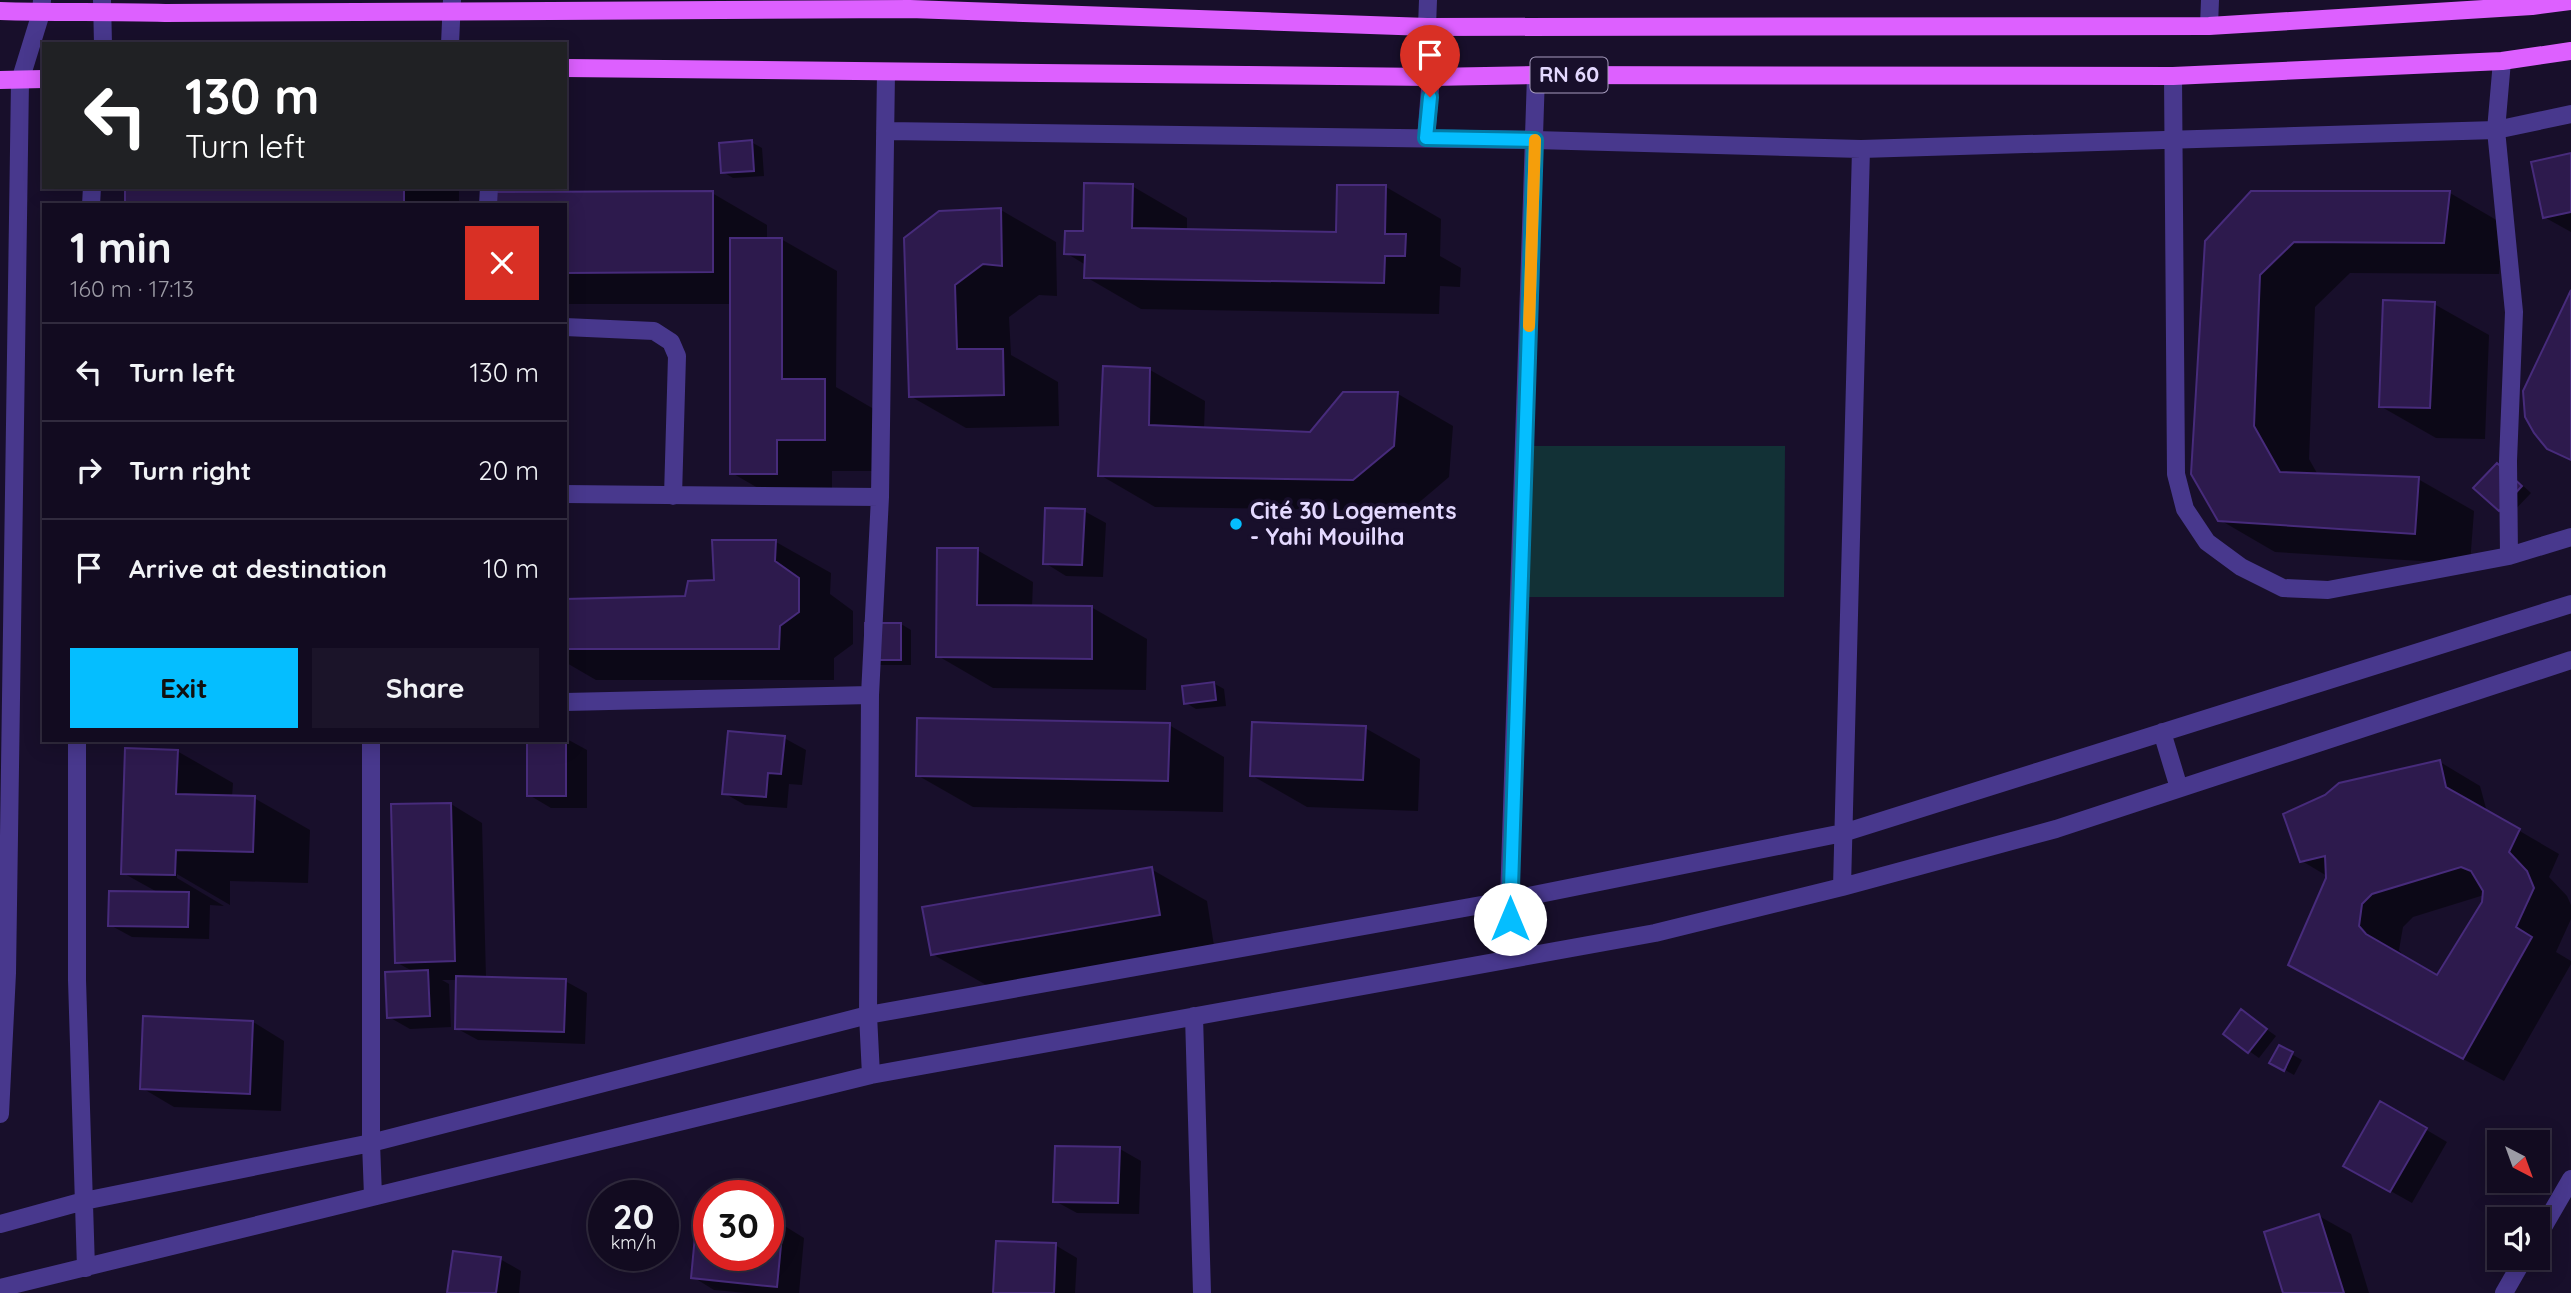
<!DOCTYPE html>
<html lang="en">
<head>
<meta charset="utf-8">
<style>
	body { margin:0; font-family:Quicksand,sans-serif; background:#1b1429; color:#f1f3f6; height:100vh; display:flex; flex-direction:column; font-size:26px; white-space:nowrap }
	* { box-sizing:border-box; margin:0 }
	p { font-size:23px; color:#9c9ba5 }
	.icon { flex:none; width:38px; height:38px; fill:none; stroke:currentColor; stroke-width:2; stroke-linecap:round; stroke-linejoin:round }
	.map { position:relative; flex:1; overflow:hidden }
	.side { position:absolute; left:42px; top:203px; width:525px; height:539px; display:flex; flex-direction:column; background:#120b20; border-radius:0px; box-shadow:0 4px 18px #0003,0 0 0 2px #312b3e }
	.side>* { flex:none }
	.guide { position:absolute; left:42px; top:42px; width:525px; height:147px; border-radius:0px; box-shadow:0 4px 18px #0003,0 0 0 2px #312b3e; background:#202124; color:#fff; overflow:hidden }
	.needle { width:46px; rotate:139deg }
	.fabs { position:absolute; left:2487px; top:1130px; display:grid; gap:14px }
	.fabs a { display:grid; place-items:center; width:63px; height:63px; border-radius:0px; background:#120b20; box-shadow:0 4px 18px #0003,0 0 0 2px #312b3e; font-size:35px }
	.speed { position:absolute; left:588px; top:1180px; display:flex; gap:14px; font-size:35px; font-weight:700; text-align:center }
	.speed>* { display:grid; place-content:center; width:91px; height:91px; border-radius:50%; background:#120b20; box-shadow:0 4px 18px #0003,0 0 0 2px #312b3e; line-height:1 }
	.speed small { font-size:18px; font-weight:400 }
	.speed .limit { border:10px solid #d22; background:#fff; color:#111 }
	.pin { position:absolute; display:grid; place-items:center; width:60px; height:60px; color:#fff; margin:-72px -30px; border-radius:50% 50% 50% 0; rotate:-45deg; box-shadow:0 0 7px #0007 }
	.pin .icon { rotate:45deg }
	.me { position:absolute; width:77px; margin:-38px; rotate:0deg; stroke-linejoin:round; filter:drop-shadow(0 0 5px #0008) }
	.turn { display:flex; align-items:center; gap:24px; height:147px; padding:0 28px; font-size:32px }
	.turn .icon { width:91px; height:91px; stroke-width:2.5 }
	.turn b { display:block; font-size:49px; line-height:60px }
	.round { display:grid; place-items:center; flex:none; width:74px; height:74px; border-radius:0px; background:#1b1429 }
	.summary { display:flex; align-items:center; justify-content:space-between; height:119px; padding:0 28px }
	h1 { font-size:42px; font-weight:800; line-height:52px }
	.action { display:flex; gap:14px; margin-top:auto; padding:14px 28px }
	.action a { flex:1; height:80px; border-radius:0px; background:#05beff; color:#111; font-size:28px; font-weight:800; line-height:80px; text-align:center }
	.action a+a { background:#1b1429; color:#f1f3f6 }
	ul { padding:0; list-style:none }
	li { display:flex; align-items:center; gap:21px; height:98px; padding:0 28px; border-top:2px solid #312b3e }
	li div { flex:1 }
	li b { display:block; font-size:26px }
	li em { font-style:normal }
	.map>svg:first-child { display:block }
	.green { fill:#123136 }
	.shadow { fill:#0007; fill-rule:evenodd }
	.building { fill:#2d1a4d; stroke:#472b7b; stroke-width:2; fill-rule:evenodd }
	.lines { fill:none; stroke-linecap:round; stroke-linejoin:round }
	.minor { stroke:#48388d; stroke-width:18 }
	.tertiary { stroke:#48388d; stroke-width:18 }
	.primary { stroke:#dd60ff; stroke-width:18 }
	.route-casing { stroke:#037ca6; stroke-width:18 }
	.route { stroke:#05beff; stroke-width:12 }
	.slow { stroke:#f59e0b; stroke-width:12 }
	.poi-dot { fill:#05beff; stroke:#180f2b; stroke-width:2.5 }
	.labels { text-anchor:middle; stroke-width:7; stroke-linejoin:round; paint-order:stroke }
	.shield { fill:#180f2b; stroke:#a79cbf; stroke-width:2 }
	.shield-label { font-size:21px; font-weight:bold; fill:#e4d9ff }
	.poi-label { font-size:23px; font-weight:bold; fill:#e4d9ff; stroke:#180f2b; text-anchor:start }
</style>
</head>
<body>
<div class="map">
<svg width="2571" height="1293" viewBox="0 0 2571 1293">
	<rect width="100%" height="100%" fill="#180f2b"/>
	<!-- green -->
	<path class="green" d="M1524 446H1785L1784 597H1524Z"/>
	<!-- shadow -->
	<path class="shadow" d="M751 142 762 148 764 176 733 178 723 172Z
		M2571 155V232L2544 217Z
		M1132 186 1187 218V231L1338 234 1386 187 1441 219 1440 256 1461 268 1460 287 1440 286 1439 314 1141 309 1086 277V265L1066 253Z
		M127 187H459V205H127Z
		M712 193 767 225V239H781L837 271 836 387 879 412V471H832V505H787L732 473V304H565V205Z
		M2252 193H2450L2505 225 2499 274 2350 273 2315 307 2309 459 2318 475 2418 479 2474 511 2470 564 2275 552 2220 520Z
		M1001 210 1056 242 1057 296 1039 295 1009 317 1011 355 1058 382 1059 426 966 428 910 396 906 239Z
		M2434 304 2489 335 2485 439 2436 438 2380 406Z
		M1150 370 1205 401 1204 429 1311 434 1398 394 1453 426 1449 477 1409 511 1155 507 1100 475Z
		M2507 471 2531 493 2510 515Z
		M1084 511 1106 523 1103 577 1066 576 1045 563Z
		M714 542H776L831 573 830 594 853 611V644L834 658V680H596L565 662V600L687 598 716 581Z
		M977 550 1033 582 1032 607H1091L1147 639 1146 690 993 688 938 656Z
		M901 624 911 630V665H877Z
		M1213 683 1224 689 1226 706 1196 709 1186 703Z
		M1169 725 1224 757 1223 812 973 807 917 775Z
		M1365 728 1420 759 1418 811 1307 807 1251 775Z
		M565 738 587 750V808H551L529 795Z
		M784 738 806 750 802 785 789 784 787 808 745 805 724 793Z
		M177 751 233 783 232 797 254 798 310 830 308 883 230 881V905L177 874V878L224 906 210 905 209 939 132 937 110 925 159 893 123 873Z
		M2440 762 2480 786 2487 812 2559 854 2549 877 2567 896 2571 905V919L2556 952 2571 961V964L2504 1081 2331 988 2327 876 2302 861ZM2484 895V903L2438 978 2406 959 2399 950 2403 927 2413 917Z
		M451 804 482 823 486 978 565 981 587 993 585 1044 478 1040 456 1028 458 980H442L449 984 451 1027 410 1029 389 1017 414 972 396 962Z
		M1151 869 1207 901 1214 946 988 986 932 954Z
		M2251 1018 2276 1036 2259 1058 2225 1034Z
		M253 1022 284 1041 281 1111 174 1107 142 1088Z
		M2279 1047 2302 1060 2294 1075 2271 1062Z
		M2381 1103 2447 1142 2412 1203 2346 1166Z
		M1120 1149 1141 1161 1139 1214 1077 1213 1055 1201Z
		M2319 1216 2351 1234 2369 1293H2285Z
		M783 1225 804 1238 799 1293H746L714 1290 693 1277 709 1255H768Z
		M1055 1245 1077 1258 1075 1293H995Z
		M500 1259 521 1271 519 1293H449Z"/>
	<!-- building -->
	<path class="building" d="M752 140 754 171 721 173 719 143Z
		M2571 153V212L2543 218 2531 162Z
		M1084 183 1133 184 1132 228 1336 232 1337 185H1386L1385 234H1406L1405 256H1385L1384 283 1084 278 1085 255 1064 254 1065 231H1083Z
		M125 187H404V205H125Z
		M713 191V272L565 273V205H495V192Z
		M2251 191H2450L2444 243 2294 242 2260 275 2254 426 2280 472 2419 477 2415 534 2218 521 2191 474 2205 241Z
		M1001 208 1002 266 983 264 955 285 957 349H1003L1004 395 909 397 904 238 939 211Z
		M730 238H782V379H825V440H777V474H730Z
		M2571 290V460L2547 449 2534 433 2525 417 2523 391Z
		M2383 300 2435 302 2430 408 2379 407Z
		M1103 366 1150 368 1149 425 1310 432 1343 392H1398L1394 446 1353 480 1098 476Z
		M2497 463 2522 486 2499 511 2473 488Z
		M1045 508 1085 509 1082 565 1043 564Z
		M712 540H776L775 561 799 578V612L780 626 779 649H565V599L685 596 688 581 714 580Z
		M937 548H978L977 605 1092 606V659L936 657Z
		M865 623H901V660H865Z
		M1214 682 1216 700 1184 704 1182 686Z
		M917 718 1170 723 1168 781 916 776Z
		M1252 722 1366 726 1363 780 1250 776Z
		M728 731 785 736 781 774 768 773 766 797 722 794Z
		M566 736V796H527V740H565Z
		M125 748 178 750 176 794 255 796 253 852 176 850 175 875 121 874Z
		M2440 760 2446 787 2520 829 2509 852 2527 871 2534 888 2516 927 2532 937 2463 1059 2288 965 2326 878 2325 856 2300 862 2283 814 2325 795 2339 783ZM2461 867 2471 871 2483 891 2482 902 2437 975 2366 934 2359 926 2362 904 2372 894Z
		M451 803 455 961 395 963 391 804Z
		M1152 867 1160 915 931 955 922 907Z
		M109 891 189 892 188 927 108 926Z
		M428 970 430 1016 387 1018 385 972Z
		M456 976 566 979 564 1032 455 1029Z
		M2241 1009 2267 1029 2248 1053 2223 1034Z
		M143 1016 253 1021 250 1094 140 1089Z
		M2279 1045 2293 1052 2284 1071 2269 1063Z
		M2380 1101 2427 1128 2390 1192 2343 1166Z
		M1055 1146 1120 1147 1118 1203 1053 1202Z
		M2319 1214 2344 1293H2283L2264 1232Z
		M697 1215 709 1216V1255H768V1222L783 1224 777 1287 691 1278Z
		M996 1241 1056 1243 1054 1293H993Z
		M453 1251 501 1257 496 1293H447Z"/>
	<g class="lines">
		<!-- minor -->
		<path class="minor" d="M102 0 103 44
			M2209 26 2210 0
			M450 44 452 0
			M2502 61 2496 130 2514 312 2508 461 2509 556
			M2173 76 2176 474 2185 509 2207 542 2241 567 2283 588 2328 590 2509 556 2571 537
			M885 131 1535 140 1861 149 2496 130 2571 114
			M1426 138 1431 77 1427 27 1428 0
			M91 205 92 187
			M488 205 489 187
			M565 327 654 331 671 342 677 356 673 496
			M565 494 880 497
			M565 702 870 695
			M2162 732 2179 788
			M77 740V980L86 1268
			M371 740V1143L373 1196
			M1842 887 1861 149
			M1511 958 1509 900 1536 75
			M1194 1016 1202 1293
			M871 1075 868 1015 870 695 880 497 886 72
			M0 1114 7 973 20 81 41 13 42 0
			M0 1224 84 1201 371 1143 868 1015 1509 900 1843 833 2571 604
			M0 1288 871 1075 1655 933 1842 887 2056 829 2571 660"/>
		<!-- tertiary -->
		<path class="tertiary" d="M2538 1236 2571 1179
			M2504 1293 2524 1258"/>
		<!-- primary -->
		<path class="primary" d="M0 11C55 13 110 11 165 13L910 9 1427 27 2209 26 2532 6 2571 1
			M565 68 1431 77 1536 75 2173 76 2502 61 2571 51
			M0 80 44 79"/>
	</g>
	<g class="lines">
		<!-- route casing -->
		<g class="route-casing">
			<path id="route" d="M1430 97 1426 138 1535 140 1510 919"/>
		</g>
		<!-- route -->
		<use href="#route" class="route"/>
		<!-- slow -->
		<path class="slow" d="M1529 326 1535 140"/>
	</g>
	<!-- markers -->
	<circle class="poi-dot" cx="1236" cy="524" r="7"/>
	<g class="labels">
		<!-- shield labels -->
		<rect class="shield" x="1530.5" y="57.5" width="77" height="35" rx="5"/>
		<g class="shield-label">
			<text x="1569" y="82">RN 60</text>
		</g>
		<!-- poi labels -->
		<g class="poi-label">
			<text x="1250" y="519">Cité 30 Logements<tspan x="1250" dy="26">- Yahi Mouilha</tspan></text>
		</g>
	</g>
</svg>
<div class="fabs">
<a><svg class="needle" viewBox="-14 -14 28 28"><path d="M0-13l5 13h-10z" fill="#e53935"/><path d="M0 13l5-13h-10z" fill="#9c9ba5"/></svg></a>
<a><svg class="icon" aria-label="sound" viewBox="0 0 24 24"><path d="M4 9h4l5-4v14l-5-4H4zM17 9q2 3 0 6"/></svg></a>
</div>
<div class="speed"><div>20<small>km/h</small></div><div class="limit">30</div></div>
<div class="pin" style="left:1430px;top:97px;background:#d93025"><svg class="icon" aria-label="arrive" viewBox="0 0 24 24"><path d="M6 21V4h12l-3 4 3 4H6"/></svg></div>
<svg class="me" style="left:1510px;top:919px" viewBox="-20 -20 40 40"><circle r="19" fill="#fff"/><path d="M0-13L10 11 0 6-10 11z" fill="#05beff"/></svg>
<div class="guide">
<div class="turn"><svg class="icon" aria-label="left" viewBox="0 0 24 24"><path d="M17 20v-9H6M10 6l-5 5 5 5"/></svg><div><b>130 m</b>Turn left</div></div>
</div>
<section class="side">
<div class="summary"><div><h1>1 min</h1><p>160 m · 17:13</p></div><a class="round" style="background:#d93025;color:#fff"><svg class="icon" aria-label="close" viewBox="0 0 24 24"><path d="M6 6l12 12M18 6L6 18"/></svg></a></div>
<ul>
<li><svg class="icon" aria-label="left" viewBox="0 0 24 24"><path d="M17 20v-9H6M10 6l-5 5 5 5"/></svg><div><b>Turn left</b></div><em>130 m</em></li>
<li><svg class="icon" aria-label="right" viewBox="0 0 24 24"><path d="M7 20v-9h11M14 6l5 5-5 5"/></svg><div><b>Turn right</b></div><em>20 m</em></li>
<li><svg class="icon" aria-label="arrive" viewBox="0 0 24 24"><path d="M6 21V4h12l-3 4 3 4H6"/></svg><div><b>Arrive at destination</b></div><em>10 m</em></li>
</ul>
<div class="action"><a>Exit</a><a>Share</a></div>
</section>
</div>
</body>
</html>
